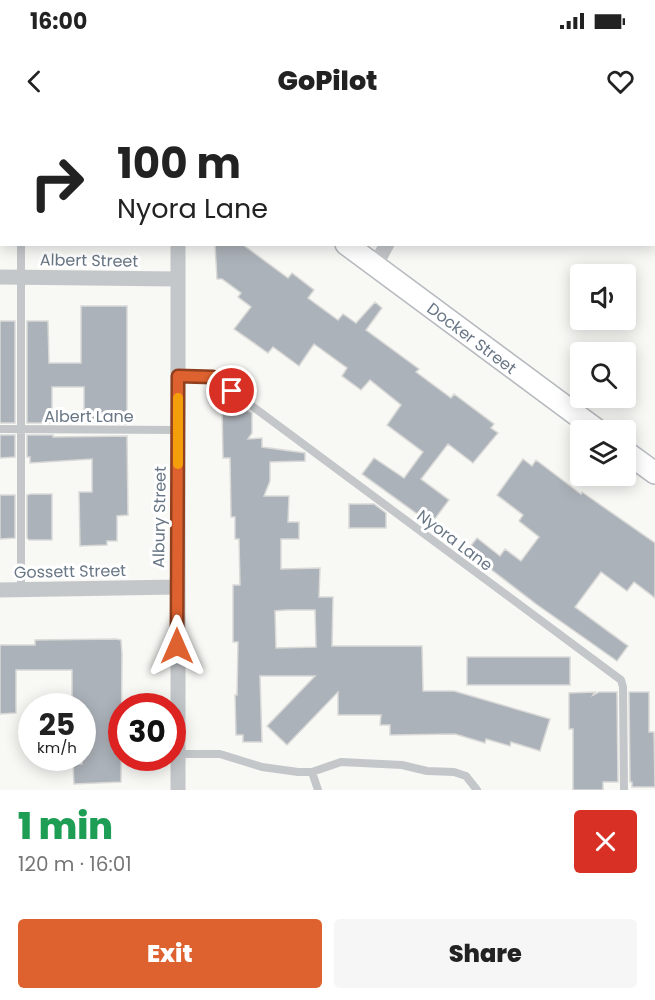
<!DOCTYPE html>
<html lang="en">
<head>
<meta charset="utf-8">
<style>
	body { margin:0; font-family:Poppins,sans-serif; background:#f6f6f6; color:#222; height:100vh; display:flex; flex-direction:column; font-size:22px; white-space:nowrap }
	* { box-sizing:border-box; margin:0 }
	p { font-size:20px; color:#767676 }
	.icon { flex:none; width:33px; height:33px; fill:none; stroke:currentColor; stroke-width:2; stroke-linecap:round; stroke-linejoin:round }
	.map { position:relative; height:670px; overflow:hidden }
	.side { display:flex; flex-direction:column; background:#fff; flex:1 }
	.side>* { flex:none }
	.guide { position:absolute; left:0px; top:0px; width:656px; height:126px; box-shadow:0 3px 15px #0003; background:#fff; color:#222; overflow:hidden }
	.tools { position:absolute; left:570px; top:144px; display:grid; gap:12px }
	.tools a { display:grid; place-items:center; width:66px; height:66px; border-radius:6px; background:#fff; box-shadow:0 3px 15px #0003; font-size:30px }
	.speed { position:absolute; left:18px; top:573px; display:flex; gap:12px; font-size:30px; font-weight:700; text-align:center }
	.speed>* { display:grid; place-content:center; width:78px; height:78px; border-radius:50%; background:#fff; box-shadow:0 3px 15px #0003; line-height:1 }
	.speed small { font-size:15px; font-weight:400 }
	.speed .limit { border:9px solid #d22; background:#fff; color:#111 }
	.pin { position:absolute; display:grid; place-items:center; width:51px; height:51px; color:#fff; margin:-26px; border:3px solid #fff; border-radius:50%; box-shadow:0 2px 6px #0007 }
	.me { position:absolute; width:66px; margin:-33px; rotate:0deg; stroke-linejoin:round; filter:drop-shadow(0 0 4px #0008) }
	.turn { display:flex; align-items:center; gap:21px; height:126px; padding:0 18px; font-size:27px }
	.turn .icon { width:78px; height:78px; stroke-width:2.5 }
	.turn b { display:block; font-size:42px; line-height:51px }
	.round { display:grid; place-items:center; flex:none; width:63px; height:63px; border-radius:6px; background:#f6f6f6 }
	.head { display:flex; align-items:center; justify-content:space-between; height:102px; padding:0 18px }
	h1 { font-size:36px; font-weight:800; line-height:45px; color:#1e9e55 }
	.primary-button { display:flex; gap:12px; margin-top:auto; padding:12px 18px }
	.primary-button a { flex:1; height:69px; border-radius:6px; background:#de622f; color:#fff; font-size:24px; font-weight:800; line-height:69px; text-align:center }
	.primary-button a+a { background:#f6f6f6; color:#222 }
	.status { display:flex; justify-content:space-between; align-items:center; height:42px; padding:0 30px; background:#fff; direction:ltr }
	.status svg { height:16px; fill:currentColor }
	header { display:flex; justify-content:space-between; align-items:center; height:78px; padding:0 18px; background:#fff; font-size:27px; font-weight:800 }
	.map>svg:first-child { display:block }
	.building { fill:#acb2b9; stroke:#d9d9d7; stroke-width:1.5; fill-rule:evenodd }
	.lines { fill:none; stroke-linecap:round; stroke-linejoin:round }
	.secondary-casing { stroke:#b6babf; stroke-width:24 }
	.lane { stroke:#c3c7ca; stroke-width:8 }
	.street { stroke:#c3c7ca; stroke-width:15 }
	.secondary { stroke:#fff; stroke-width:21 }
	.route-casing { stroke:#90401f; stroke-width:15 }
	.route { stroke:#de622f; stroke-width:10 }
	.slow { stroke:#f59e0b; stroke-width:10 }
	.labels { text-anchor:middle; stroke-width:6; stroke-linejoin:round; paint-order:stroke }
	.street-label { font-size:16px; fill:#687685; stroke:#fff }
</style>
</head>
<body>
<div class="status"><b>16:00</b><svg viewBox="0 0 49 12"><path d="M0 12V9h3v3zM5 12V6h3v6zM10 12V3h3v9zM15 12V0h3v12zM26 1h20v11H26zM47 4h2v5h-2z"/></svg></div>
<header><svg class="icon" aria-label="back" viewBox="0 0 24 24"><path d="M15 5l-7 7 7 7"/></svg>GoPilot<svg class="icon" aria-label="heart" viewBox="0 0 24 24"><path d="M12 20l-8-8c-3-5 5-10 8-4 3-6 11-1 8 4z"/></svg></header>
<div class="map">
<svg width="655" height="670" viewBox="0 0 655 670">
	<rect width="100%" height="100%" fill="#f8f8f5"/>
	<!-- building -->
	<path class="building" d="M215 124H242L288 158 292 153 314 170 308 178 338 200 343 194 356 203 375 182 382 188 366 210 419 249 416 252 451 278 454 274 494 304 491 308 498 313 473 343 448 324 421 359 449 380 431 404 362 354 374 338 404 358 423 332 387 305 401 285 370 260 361 270 342 256 347 248 314 224 299 246 273 227 268 233 234 209 251 187 238 177 241 173 222 159H217Z
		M81 186H127V304L84 303V267H52V303H27V201H48L49 243H81Z
		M0 201H15V303H0Z
		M222 286H241L252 293V313L248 319 262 318V327L305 333V341L270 342V361L264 376H289L288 402H299V419H281V449L320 448 319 477H333L332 526H422L423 571H454L550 599 540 631 511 622 510 626 486 619 485 623 455 614 390 615V605H380L381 595H338V572L287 625 267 606 315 556H260L262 622H243V615H236L235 575H237L238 522H233V465H240L239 419H235V397H231L230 338H223ZM286 490H315L316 527 276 528 275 491Z
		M0 315H15V337L0 338Z
		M27 315H53V317L127 316 128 395 117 396V421H107V425L80 426 79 372H92V339L30 343V337H27Z
		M523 339 532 346 536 340 581 374 582 372 655 423V478L634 462 627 471 601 452 575 487 628 526 617 541 536 484 484 444 482 447 465 433 477 418 500 436 505 429 521 441 539 417 519 401 523 395 497 375Z
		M31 374H52V420H29L27 418V375Z
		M0 375H15V418L0 419Z
		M349 384H374L386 393V408H349Z
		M116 519 121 520 122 534 121 662 74 664 73 644H82V586H72V550H16V593L0 594V525H35V520Z
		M467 537H570V565H467Z
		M595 572 593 575 599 572H617L618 662H603V670H573V609H569V573Z
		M629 572H649V612H654L655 667H632V662H630Z"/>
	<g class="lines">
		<!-- secondary casing -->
		<g class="secondary-casing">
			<path id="secondary" d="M180 0 181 2
				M346 124 597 310
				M626 332 655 353"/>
		</g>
		<!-- lane -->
		<path class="lane" d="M21 0V2
			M21 124V469
			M178 256 213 257 621 560 623 567 624 670
			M0 309 178 310
			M177 634H220L262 647 298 652H312L341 642 402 645 427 651 454 652 466 656 477 670
			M312 652 318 670"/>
		<!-- street -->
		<path class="street" d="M457 2 458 0
			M375 146 387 124
			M0 157 177 159
			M0 470 177 467
			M178 670V124"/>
		<!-- secondary -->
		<use href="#secondary" class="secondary"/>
	</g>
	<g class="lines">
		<!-- route casing -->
		<g class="route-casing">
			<path id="route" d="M177 526 178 256 213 257 232 271"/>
		</g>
		<!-- route -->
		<use href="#route" class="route"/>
		<!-- slow -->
		<path class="slow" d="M178 344V278"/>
	</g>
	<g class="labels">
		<!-- street labels -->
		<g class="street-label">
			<text transform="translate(89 140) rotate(1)" y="6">Albert Street</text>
			<text transform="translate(472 218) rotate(37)" y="6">Docker Street</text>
			<text x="89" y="302">Albert Lane</text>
			<text transform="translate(159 397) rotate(-89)" y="6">Albury Street</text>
			<text transform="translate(455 420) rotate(37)" y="6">Nyora Lane</text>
			<text transform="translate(70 451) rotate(-1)" y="6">Gossett Street</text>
		</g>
	</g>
</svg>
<div class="tools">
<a><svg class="icon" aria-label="sound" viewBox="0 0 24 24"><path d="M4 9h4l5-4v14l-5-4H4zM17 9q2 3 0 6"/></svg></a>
<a><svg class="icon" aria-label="search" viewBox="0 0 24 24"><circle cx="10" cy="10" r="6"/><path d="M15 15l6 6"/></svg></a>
<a><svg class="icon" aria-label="layers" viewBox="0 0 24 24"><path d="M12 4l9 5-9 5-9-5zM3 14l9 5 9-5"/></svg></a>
</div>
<div class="speed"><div>25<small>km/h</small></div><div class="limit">30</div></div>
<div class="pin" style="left:232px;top:271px;background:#d93025"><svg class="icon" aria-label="arrive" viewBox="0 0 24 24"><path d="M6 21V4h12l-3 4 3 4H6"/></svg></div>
<svg class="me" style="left:177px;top:526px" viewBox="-20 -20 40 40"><path d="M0-17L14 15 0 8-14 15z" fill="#de622f" stroke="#fff" stroke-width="4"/></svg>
<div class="guide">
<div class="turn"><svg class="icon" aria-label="right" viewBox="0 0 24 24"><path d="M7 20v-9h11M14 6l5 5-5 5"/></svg><div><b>100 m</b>Nyora Lane</div></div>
</div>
</div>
<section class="side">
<div class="head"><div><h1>1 min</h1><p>120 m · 16:01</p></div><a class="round" style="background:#d93025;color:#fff"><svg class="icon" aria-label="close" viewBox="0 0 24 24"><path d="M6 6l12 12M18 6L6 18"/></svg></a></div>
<div class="primary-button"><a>Exit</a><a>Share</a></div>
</section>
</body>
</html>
